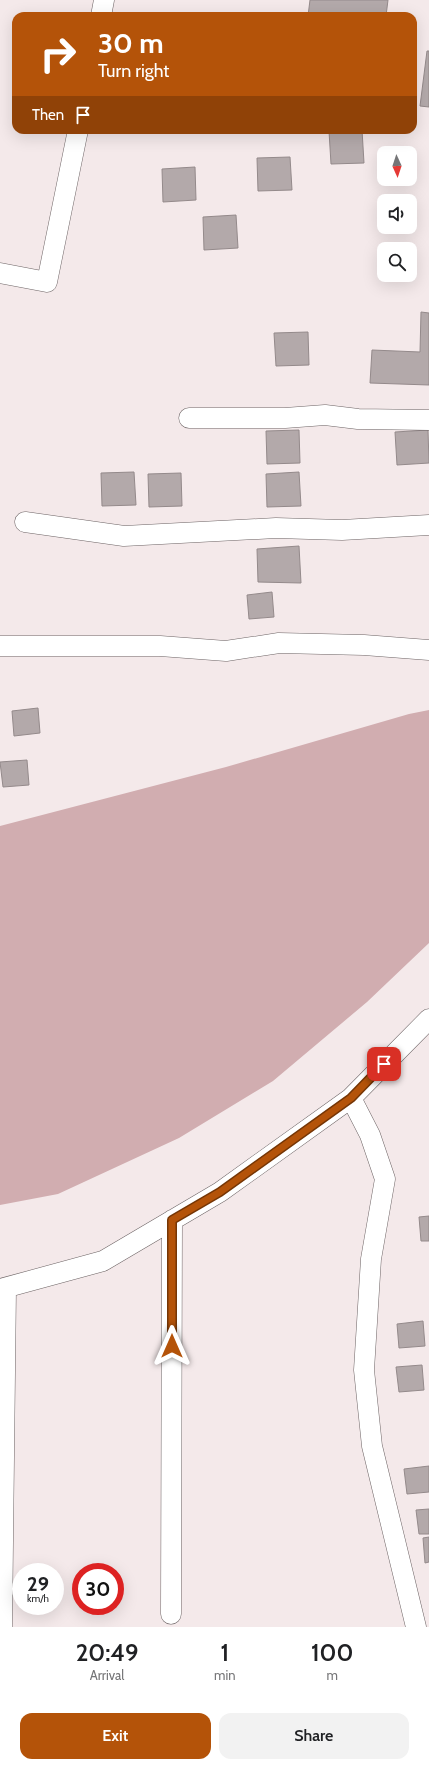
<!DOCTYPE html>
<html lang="en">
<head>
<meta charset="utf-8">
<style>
	body { margin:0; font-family:Cabin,sans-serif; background:#f2f2f2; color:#202124; height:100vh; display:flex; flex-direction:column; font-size:15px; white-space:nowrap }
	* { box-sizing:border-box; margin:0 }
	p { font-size:13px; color:#757577 }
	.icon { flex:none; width:22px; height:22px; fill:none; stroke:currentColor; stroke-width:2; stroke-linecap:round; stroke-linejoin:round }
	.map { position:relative; height:1627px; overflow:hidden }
	.side { display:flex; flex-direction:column; background:#fff; flex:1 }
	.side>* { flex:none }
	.hud { position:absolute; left:12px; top:12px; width:405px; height:122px; border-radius:12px; box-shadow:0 4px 16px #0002; background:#b45309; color:#fff; overflow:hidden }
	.needle { width:26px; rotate:177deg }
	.controls { position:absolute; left:377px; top:146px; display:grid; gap:8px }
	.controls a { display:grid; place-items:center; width:40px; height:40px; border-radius:8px; background:#fff; box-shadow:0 4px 16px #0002; font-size:20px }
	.speed { position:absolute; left:12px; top:1563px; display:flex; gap:8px; font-size:20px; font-weight:700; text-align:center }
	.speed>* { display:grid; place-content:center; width:52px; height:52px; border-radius:50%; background:#fff; box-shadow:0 4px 16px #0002; line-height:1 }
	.speed small { font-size:10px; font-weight:400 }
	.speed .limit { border:6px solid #d22; background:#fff; color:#111 }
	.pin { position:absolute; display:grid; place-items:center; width:34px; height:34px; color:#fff; margin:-17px; border-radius:8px; box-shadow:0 2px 6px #0006 }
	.me { position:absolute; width:44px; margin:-22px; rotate:0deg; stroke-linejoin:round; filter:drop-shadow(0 0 3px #0008) }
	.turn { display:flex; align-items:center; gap:14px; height:84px; padding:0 20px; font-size:18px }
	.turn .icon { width:52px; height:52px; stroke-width:2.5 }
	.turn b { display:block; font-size:28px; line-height:34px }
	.then { display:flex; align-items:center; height:38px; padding:0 20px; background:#0003; gap:8px; font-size:15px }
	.eta { display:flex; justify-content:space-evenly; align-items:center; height:68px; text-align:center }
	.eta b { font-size:24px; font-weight:600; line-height:28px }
	.button { display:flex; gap:8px; margin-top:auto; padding:8px 20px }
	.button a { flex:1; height:46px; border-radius:12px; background:#b45309; color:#fff; font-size:16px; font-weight:600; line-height:46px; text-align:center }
	.button a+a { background:#f2f2f2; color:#202124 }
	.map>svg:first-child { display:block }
	.water { fill:#d1adb0 }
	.building { fill:#b3a9aa; stroke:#948a8b }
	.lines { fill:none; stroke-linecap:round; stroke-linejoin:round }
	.minor-casing { stroke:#6d6465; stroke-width:21 }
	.minor { stroke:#fff; stroke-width:20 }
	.route-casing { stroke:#753606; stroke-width:10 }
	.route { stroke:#b45309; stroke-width:7 }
</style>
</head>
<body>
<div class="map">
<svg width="429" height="1627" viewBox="0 0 429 1627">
	<rect width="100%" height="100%" fill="#f4e9ea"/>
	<!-- water -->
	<path class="water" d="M429 710V943L367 1002 273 1081 179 1138 58 1194 0 1205V826L226 767 409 714Z"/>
	<!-- building -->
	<path class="building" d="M310 0H388L386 16H308Z
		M427 51H429V107L420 106Z
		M362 130 364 163 331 164 329 131Z
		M290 157 292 190 258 191 257 158Z
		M195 167 196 200 163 202 162 169Z
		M236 215 238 248 204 250 203 217Z
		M421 312 429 313V385L370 383 372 350 420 352Z
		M308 332 309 365 276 366 274 333Z
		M299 430 300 463 267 464 266 431Z
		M428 430 429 463 397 465 395 432Z
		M134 472 136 505 102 506 101 473Z
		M299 472 301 506 267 507 266 474Z
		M181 473 182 506 149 507 148 474Z
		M299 546 301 583 258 582 257 549Z
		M272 592 274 617 249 619 247 595Z
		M38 708 40 733 14 736 12 711Z
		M27 760 29 785 3 787 0 762Z
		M429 1216V1241H421L419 1217Z
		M423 1321 425 1346 399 1348 397 1324Z
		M422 1365 424 1390 399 1392 396 1367Z
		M429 1466V1492L407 1494 404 1469Z
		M429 1509V1534H419L416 1510Z
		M429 1537V1562L425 1563 423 1538Z"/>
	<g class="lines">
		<!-- minor casing -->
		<g class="minor-casing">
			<path id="minor" d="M101 16 104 0
				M0 273 47 282 78 130
				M189 418H285L325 415 358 419 429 420
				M25 522 124 536 276 528 342 530 429 525
				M1 646H160L226 651 279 643 364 645 429 650
				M351 1098 370 1135 385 1179 371 1259 364 1370 372 1446 416 1627
				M0 1289 103 1261 220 1192 351 1098 429 1019
				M171 1614 172 1220
				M2 1627 6 1288"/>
		</g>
		<!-- minor -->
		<use href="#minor" class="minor"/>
	</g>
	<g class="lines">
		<!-- route casing -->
		<g class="route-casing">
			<path id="route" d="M172 1346V1220L220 1192 351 1098 384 1064"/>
		</g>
		<!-- route -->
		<use href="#route" class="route"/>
	</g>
</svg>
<div class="controls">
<a><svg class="needle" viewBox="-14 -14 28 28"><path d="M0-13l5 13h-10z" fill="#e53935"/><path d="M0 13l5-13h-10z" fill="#757577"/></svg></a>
<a><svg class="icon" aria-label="sound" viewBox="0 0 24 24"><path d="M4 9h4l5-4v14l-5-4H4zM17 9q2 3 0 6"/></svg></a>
<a><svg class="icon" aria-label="search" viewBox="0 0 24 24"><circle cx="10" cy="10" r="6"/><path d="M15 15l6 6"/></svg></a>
</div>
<div class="speed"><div>29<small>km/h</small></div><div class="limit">30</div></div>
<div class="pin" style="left:384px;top:1064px;background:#d93025"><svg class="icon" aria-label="arrive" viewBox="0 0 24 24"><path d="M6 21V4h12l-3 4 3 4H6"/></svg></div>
<svg class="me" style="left:172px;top:1346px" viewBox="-20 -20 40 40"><path d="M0-17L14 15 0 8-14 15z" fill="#b45309" stroke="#fff" stroke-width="4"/></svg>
<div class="hud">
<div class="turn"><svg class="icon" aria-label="right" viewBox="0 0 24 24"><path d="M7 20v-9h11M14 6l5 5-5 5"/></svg><div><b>30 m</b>Turn right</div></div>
<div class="then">Then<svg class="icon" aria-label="arrive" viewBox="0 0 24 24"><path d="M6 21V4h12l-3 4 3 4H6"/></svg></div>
</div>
</div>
<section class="side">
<div class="eta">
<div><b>20:49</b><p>Arrival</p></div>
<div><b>1</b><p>min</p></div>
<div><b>100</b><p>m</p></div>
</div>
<div class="button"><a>Exit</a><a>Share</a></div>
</section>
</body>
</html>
